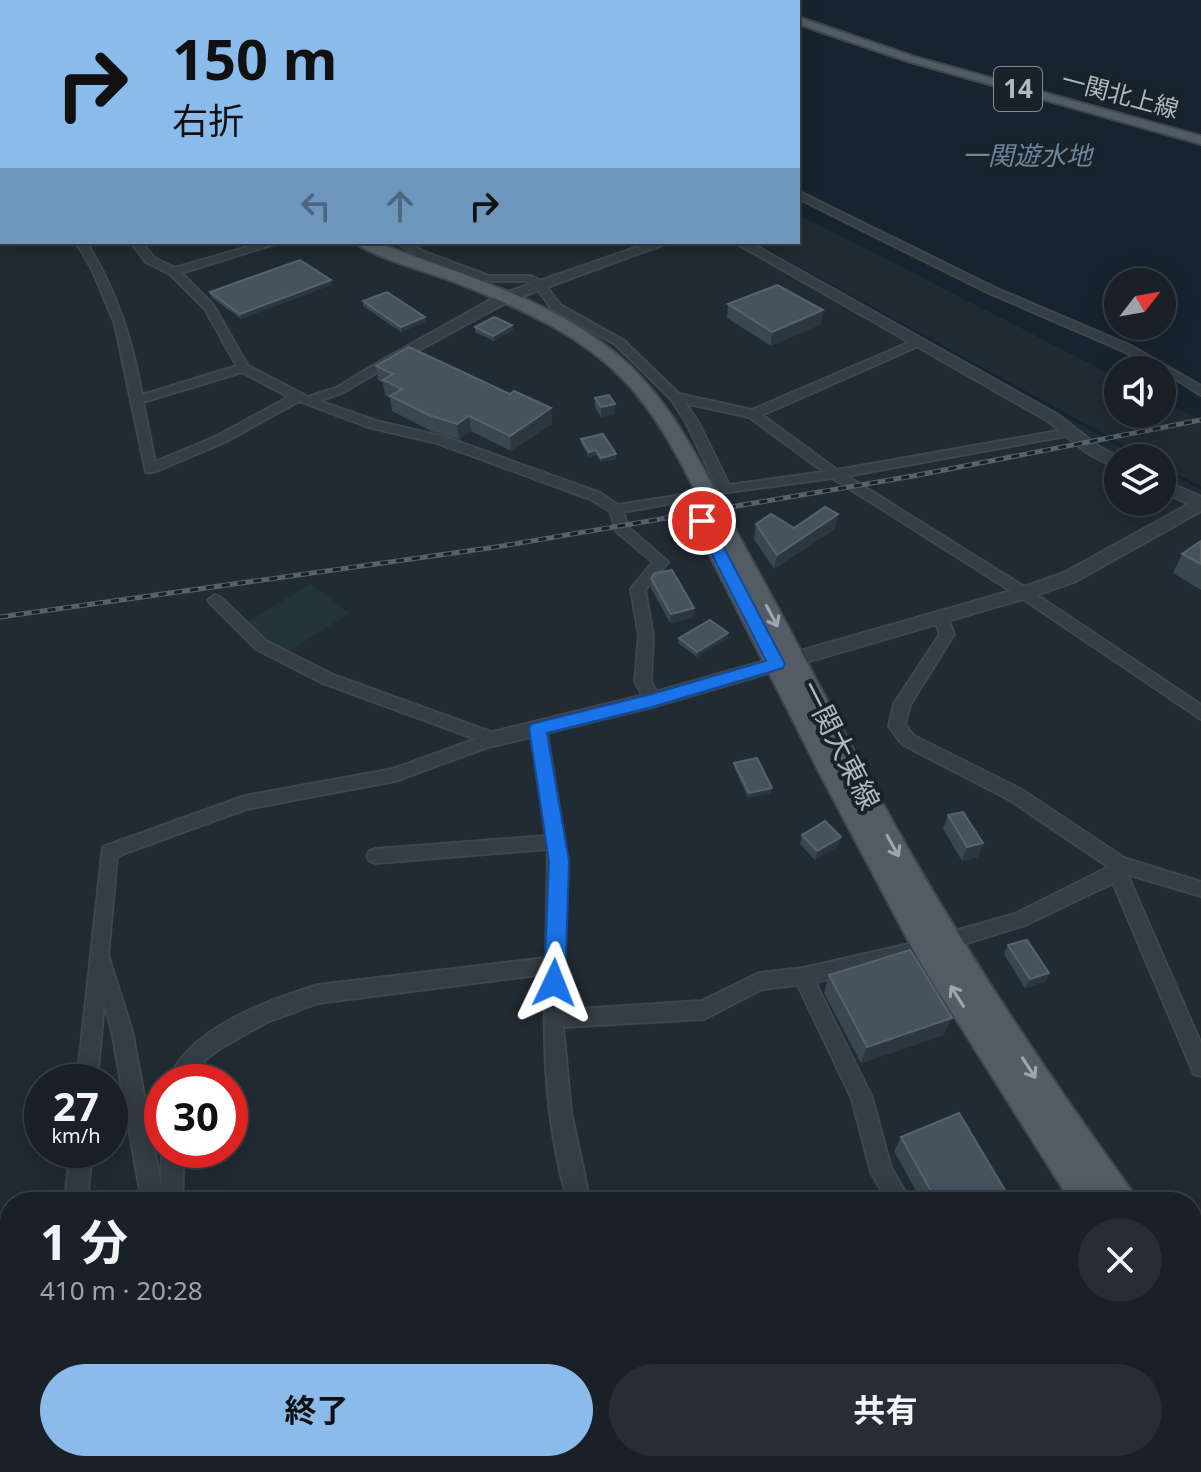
<!DOCTYPE html>
<html lang="ja">
<head>
<meta charset="utf-8">
<style>
	body { margin:0; font-family:"Noto Sans","Noto Sans JP",sans-serif; background:#262d33; color:#f1f3f6; height:100vh; display:flex; flex-direction:column; font-size:30px; white-space:nowrap }
	* { box-sizing:border-box; margin:0 }
	p { font-size:26px; color:#9fa3a7 }
	.icon { flex:none; width:44px; height:44px; fill:none; stroke:currentColor; stroke-width:2; stroke-linecap:round; stroke-linejoin:round }
	.map { position:relative; flex:1; overflow:hidden }
	.drawer { position:absolute; left:0px; top:1192px; width:1202px; height:280px; display:flex; flex-direction:column; background:#192027; border-radius:32px 32px 0 0; box-shadow:0 4px 20px #0003,0 0 0 2px #373e44 }
	.drawer>* { flex:none }
	.guide { position:absolute; left:0px; top:0px; width:800px; height:244px; box-shadow:0 4px 20px #0003,0 0 0 2px #373e44; background:#8abbeb; color:#111; overflow:hidden }
	.needle { width:52px; rotate:59deg }
	.fabs { position:absolute; left:1104px; top:268px; display:grid; gap:16px }
	.fabs a { display:grid; place-items:center; width:72px; height:72px; border-radius:50%; background:#192027; box-shadow:0 4px 20px #0003,0 0 0 2px #373e44; font-size:40px }
	.speed { position:absolute; left:24px; top:1064px; display:flex; gap:16px; font-size:40px; font-weight:700; text-align:center }
	.speed>* { display:grid; place-content:center; width:104px; height:104px; border-radius:50%; background:#192027; box-shadow:0 4px 20px #0003,0 0 0 2px #373e44; line-height:1 }
	.speed small { font-size:20px; font-weight:400 }
	.speed .limit { border:12px solid #d22; background:#fff; color:#111 }
	.pin { position:absolute; display:grid; place-items:center; width:68px; height:68px; color:#fff; margin:-34px; border:4px solid #fff; border-radius:50%; box-shadow:0 2px 8px #0007 }
	.me { position:absolute; width:88px; margin:-44px; rotate:2deg; stroke-linejoin:round; filter:drop-shadow(0 0 6px #0008) }
	.turn { display:flex; align-items:center; gap:28px; height:168px; padding:0 40px; font-size:36px }
	.turn .icon { width:104px; height:104px; stroke-width:2.5 }
	.turn b { display:block; font-size:56px; line-height:68px }
	.lanes { display:flex; align-items:center; height:76px; padding:0 40px; background:#0003; justify-content:center; gap:40px; direction:ltr }
	.lanes .off { opacity:.35 }
	.round { display:grid; place-items:center; flex:none; width:84px; height:84px; border-radius:42px; background:#262d33 }
	.overview { display:flex; align-items:center; justify-content:space-between; height:136px; padding:0 40px }
	h1 { font-size:48px; font-weight:700; line-height:60px }
	.primary-button { display:flex; gap:16px; margin-top:auto; padding:16px 40px }
	.primary-button a { flex:1; height:92px; border-radius:48px; background:#8abbeb; color:#111; font-size:32px; font-weight:700; line-height:92px; text-align:center }
	.primary-button a+a { background:#262d33; color:#f1f3f6 }
	.map>svg:first-child { display:block }
	.green { fill:#233535 }
	.water { fill:#172430; fill-rule:evenodd }
	.lines { fill:none; stroke-linecap:round; stroke-linejoin:round }
	.stream-far1 { stroke:#172430; stroke-width:2 }
	.stream { stroke:#172430; stroke-width:3 }
	.minor-casing { stroke:#3e464e; stroke-width:4 }
	.tertiary-casing { stroke:#3e464e; stroke-width:4 }
	.primary-casing { stroke:#3e464e; stroke-width:4 }
	.minor { fill:#353d45; fill-rule:evenodd }
	.tertiary { fill:#353d45; fill-rule:evenodd }
	.primary { fill:#535c65; fill-rule:evenodd }
	.rail-far1-casing { stroke:#57626b; stroke-width:3 }
	.rail-casing { stroke:#57626b; stroke-width:5 }
	.rail-far1 { stroke:#1a2229; stroke-width:2; stroke-dasharray:6; stroke-linecap:butt }
	.rail { stroke:#1a2229; stroke-width:3; stroke-dasharray:8; stroke-linecap:butt }
	.wall { fill:#3a4650 }
	.shaded-wall { fill:#2b363f }
	.building { fill:#46525c; stroke:#57626c; stroke-width:2 }
	.oneway { stroke:#9da6af }
	.route { fill:#1a73e8; stroke:#114b97; stroke-width:2 }
	.labels { text-anchor:middle; stroke-width:8; stroke-linejoin:round; paint-order:stroke }
	.far-street-label { font-size:24px; fill:#afb8c1; stroke:#1a2229 }
	.shield { fill:#1a2229; stroke:#828b93; stroke-width:2 }
	.shield-label { font-size:26px; font-weight:bold; fill:#afb8c1 }
	.far-water-label { font-size:26px; font-style:italic; fill:#6b869d; stroke:#1a2229 }
	.street-label { font-size:28px; fill:#afb8c1; stroke:#1a2229 }
</style>
</head>
<body>
<div class="map">
<svg width="1201" height="1472" viewBox="0 0 1201 1472">
	<rect width="100%" height="100%" fill="#212b34"/>
	<!-- green -->
	<path class="green" d="M310 584 350 613 275 660 236 629Z"/>
	<!-- water -->
	<path class="water" d="M684 0H1201V420L1162 400V370H1118V378L798 214V2H679ZM1118 282H1162V326H1118Z"/>
	<g class="lines">
		<!-- stream-far1 -->
		<path class="stream-far1" d="M586 2 592 0"/>
		<!-- stream -->
		<path class="stream" d="M752 242 1144 458
			M1162 468 1201 488"/>
		<!-- minor casing -->
		<g class="minor-casing">
			<path id="minor" d="M3 0H11L12 2H4Z
				M65 0H73L74 2H66Z
				M253 0H261L262 2H254Z
				M315 0H323L325 2H317Z
				M676 0H682V2H676Z
				M0 22H2L0 27Z
				M0 47H2V53H0Z
				M0 112H2V118H0Z
				M0 177H2V183H0Z
				M798 191 995 288 1129 345 1201 386V395L1162 370 1121 350 987 292 798 198Z
				M0 194H2V200H0Z
				M76 242H86C116 290 132 339 142 395L237 366 205 309 170 274 146 262 131 242H141L154 258 175 268 265 242H281L181 273 213 305 248 366 308 397 336 388 386 358H394V362L344 392 319 401 376 421 445 437 600 493 618 505 695 493V499L623 512 628 527 668 562 645 590 653 636 651 681 660 700 657 704H647L635 681 639 636 631 589 653 562 617 532 610 511 590 499 437 443 368 427 299 401 225 442 154 472H146L115 324 92 269ZM242 372 289 397 217 436 155 462 143 402Z
				M397 242H409L424 252 489 276H531L544 283 560 305 623 340 679 394 752 410 915 340H923V344L762 415 837 470 1075 428V434L1071 435 847 476 1029 590 1201 705V719L1019 596 833 478 720 493 686 422 671 399 615 344 552 309 536 287 525 281H484L416 256ZM685 403 749 417 824 472 729 485 698 422Z
				M215 595 220 597 266 641 333 675 499 735 501 739 499 743 395 781 246 809 117 856 108 955 132 1031 161 1186 162 1150H184L182 1202H142L112 1031 104 1003 97 1082H77L103 847 245 796 393 769 476 739 323 683 256 649 210 603 208 600Z
				M940 611 945 613 954 634 910 705 905 725 914 736 1022 790 1124 858 1201 882V896L1127 874 1201 1044V1076L1194 1074 1113 883 1025 925 948 949 941 947 939 941 941 935 1015 914 1109 867 1010 800 902 744 889 726 894 704 940 634 933 616Z
				M538 722 546 728 568 861 563 1010 702 1001 759 973 803 968 927 940 934 942 936 948 934 954 927 956 815 982 872 1098 891 1168 911 1202H888L871 1172 852 1099 798 985 762 989 704 1019 563 1027 571 1112 590 1202H568C547 1129 542 1050 546 974L318 1003 267 1022 224 1046 206 1059 188 1082H167C191 1027 264 1002 318 985L546 958 548 849 376 863 370 861 367 856 370 851 376 849 546 836 530 728Z
				M70 1150H92L87 1202H65Z
				M39 1462H63V1472H37Z
				M136 1462H160V1472H134Z
				M664 1462H688L690 1472H664Z
				M1049 1462H1077L1082 1472H1053Z"/>
		</g>
		<!-- tertiary casing -->
		<g class="tertiary-casing">
			<path id="tertiary" d="M189 0H199L200 2H190Z
				M2 51V57L0 58V52Z
				M652 242H670L509 301 395 363 390 364 383 360 499 295Z
				M734 242H749L1058 415 1098 446 1119 458 1118 469 1086 452 1048 421Z
				M1162 480 1201 497V511L1076 581 1030 597 652 707 493 746 486 744 483 739 486 734 493 732 652 693 1018 589 1064 573 1189 504 1162 491Z"/>
		</g>
		<!-- primary casing -->
		<g class="primary-casing">
			<path id="primary" d="M742 0H756L757 2H743Z
				M798 17 915 57 1201 136V144L907 61 798 24Z
				M0 102 2 103V111L0 110Z
				M355 242H375C456 273 546 297 614 352 672 398 703 469 737 533 785 619 830 707 877 793 952 932 1039 1063 1131 1190L1135 1202H1071L917 957 818 770 690 516 693 512 706 511C686 473 668 434 641 400 595 340 525 310 457 283 432 273 371 257 355 242Z
				M1192 1287 1201 1290V1334L1192 1331Z
				M1192 1336 1201 1340V1385L1192 1381Z"/>
		</g>
		<!-- minor -->
		<use href="#minor" class="minor"/>
		<!-- tertiary -->
		<use href="#tertiary" class="tertiary"/>
		<!-- primary -->
		<use href="#primary" class="primary"/>
		<!-- rail-far1 casing -->
		<g class="rail-far1-casing">
			<path id="rail-far1" d="M538 2 544 0"/>
		</g>
		<!-- rail casing -->
		<g class="rail-casing">
			<path id="rail" d="M0 617 496 547 913 476 1201 420"/>
		</g>
		<!-- rail-far1 -->
		<use href="#rail-far1" class="rail-far1"/>
		<!-- rail -->
		<use href="#rail" class="rail"/>
	</g>
	<!-- wall -->
	<path class="wall" d="M0 70 2 71V95H0Z
		M331 280V285L241 319 211 297 210 292Z
		M363 301 426 322 401 332 363 306Z
		M728 304 821 324 771 346 727 318Z
		M512 325 513 330 494 341 475 332V327Z
		M376 366 510 394 551 408 552 424 511 451 471 431 459 439 431 431 392 411 390 398 385 395 383 383 378 380Z
		M595 398 615 404V414L601 417 595 407Z
		M581 439 616 454V459L601 462 596 455 589 457 581 443Z
		M756 524 794 528 835 529 774 569 754 539Z
		M1201 541V590L1173 573 1182 554Z
		M651 578 694 608 693 618 670 623 651 588Z
		M728 633V638L697 657 678 643 679 638Z
		M734 763 771 793 748 798 734 767Z
		M948 815 983 843 978 857 962 861 943 829Z
		M802 835 841 837 838 846 815 860 800 844Z
		M1008 945 1049 973 1045 982 1025 988 1004 954Z
		M829 975 944 1035 861 1063 824 993Z
		M901 1137 1012 1202H922L894 1151Z
		M892 1462H955L957 1472H894Z"/>
	<!-- shaded-wall -->
	<path class="shaded-wall" d="M331 280V285L241 319 240 314Z
		M823 310 821 324 771 346 772 332Z
		M425 317 426 322 401 332V327Z
		M512 325 513 330 494 341 493 336Z
		M615 404V414L601 417V407Z
		M551 408 552 424 511 451 510 436Z
		M469 416 471 431 459 439 457 424Z
		M596 450V455L589 457V452Z
		M616 454V459L601 462V458Z
		M838 514 835 529 774 569 777 555Z
		M694 608 693 618 670 623 671 614Z
		M728 633V638L697 657V652Z
		M772 788 771 793 748 798 749 793Z
		M841 837 838 846 815 860 817 851Z
		M983 843 978 857 962 861 967 847Z
		M1049 973 1045 982 1025 988 1030 979Z
		M952 1018 944 1035 861 1063 867 1047Z"/>
	<!-- building -->
	<path class="building" d="M0 70 2 71V83H0Z
		M300 260 331 280 240 314 210 292Z
		M777 285 823 310 772 332 728 304Z
		M387 292 425 317 401 327 363 301Z
		M494 317 512 325 493 336 475 327Z
		M409 347 510 394 514 391 551 408 510 436 469 416 457 424 429 415 390 396 402 389 383 380 393 374 376 366Z
		M609 395 615 404 601 407 595 398Z
		M603 434 616 454 601 458 596 450 589 452 581 439Z
		M825 507 838 514 777 555 756 524 771 514 794 528Z
		M1201 541V564L1182 554Z
		M672 570 694 608 671 614 651 578 655 573Z
		M710 620 728 633 697 652 679 638Z
		M757 758 772 788 749 793 734 763Z
		M963 812 983 843 967 847 948 815Z
		M825 821 841 837 817 851 802 835Z
		M1027 940 1049 973 1030 979 1008 945Z
		M910 950 952 1018 867 1047 829 975Z
		M959 1113 1012 1202H937L901 1137Z
		M898 1462H955L957 1472H900Z"/>
	<!-- one-way arrows -->
	<defs><path id="oneway-shaft" d="M-6 0H5M1.5-3L5.5 0L1.5 3" fill="none" stroke-width="1.6" stroke-linecap="round" stroke-linejoin="round" transform="scale(2)"/></defs>
	<g class="oneway">
		<use href="#oneway-shaft" transform="translate(772 616) rotate(62)"/>
		<use href="#oneway-shaft" transform="translate(893 846) rotate(61)"/>
		<use href="#oneway-shaft" transform="translate(957 996) rotate(-122)"/>
		<use href="#oneway-shaft" transform="translate(1029 1068) rotate(57)"/>
	</g>
	<!-- route -->
	<path class="route" d="M702 516 710 521 785 664 783 668 652 707 547 733 569 861 565 983 562 989 554 992 547 989 544 983 549 861 529 728 531 724 652 694 766 661 695 521Z"/>
	<g class="labels">
		<!-- far-street labels -->
		<g class="far-street-label">
			<text transform="translate(1120 95) rotate(15)" y="8">一関北上線</text>
		</g>
		<!-- shield labels -->
		<rect class="shield" x="994" y="67" width="48" height="44" rx="6"/>
		<g class="shield-label">
			<text x="1018" y="98">14</text>
		</g>
		<!-- far-water labels -->
		<g class="far-water-label">
			<text x="1027" y="165">一関遊水地</text>
		</g>
		<!-- street labels -->
		<g class="street-label">
			<text transform="translate(840 745) rotate(63)" y="10">一関大東線</text>
		</g>
	</g>
</svg>
<div class="fabs">
<a><svg class="needle" viewBox="-14 -14 28 28"><path d="M0-13l5 13h-10z" fill="#e53935"/><path d="M0 13l5-13h-10z" fill="#9fa3a7"/></svg></a>
<a><svg class="icon" aria-label="sound" viewBox="0 0 24 24"><path d="M4 9h4l5-4v14l-5-4H4zM17 9q2 3 0 6"/></svg></a>
<a><svg class="icon" aria-label="layers" viewBox="0 0 24 24"><path d="M12 4l9 5-9 5-9-5zM3 14l9 5 9-5"/></svg></a>
</div>
<div class="speed"><div>27<small>km/h</small></div><div class="limit">30</div></div>
<div class="pin" style="left:702px;top:521px;background:#d93025"><svg class="icon" aria-label="arrive" viewBox="0 0 24 24"><path d="M6 21V4h12l-3 4 3 4H6"/></svg></div>
<svg class="me" style="left:554px;top:983px" viewBox="-20 -20 40 40"><path d="M0-17L14 15 0 8-14 15z" fill="#1a73e8" stroke="#fff" stroke-width="4"/></svg>
<div class="guide">
<div class="turn"><svg class="icon" aria-label="right" viewBox="0 0 24 24"><path d="M7 20v-9h11M14 6l5 5-5 5"/></svg><div><b>150 m</b>右折</div></div>
<div class="lanes"><svg class="icon off" aria-label="left" viewBox="0 0 24 24"><path d="M17 20v-9H6M10 6l-5 5 5 5"/></svg><svg class="icon off" aria-label="ahead" viewBox="0 0 24 24"><path d="M12 20V5M6 11l6-6 6 6"/></svg><svg class="icon" aria-label="right" viewBox="0 0 24 24"><path d="M7 20v-9h11M14 6l5 5-5 5"/></svg></div>
</div>
<section class="drawer">
<div class="overview"><div><h1>1 分</h1><p>410 m · 20:28</p></div><a class="round"><svg class="icon" aria-label="close" viewBox="0 0 24 24"><path d="M6 6l12 12M18 6L6 18"/></svg></a></div>
<div class="primary-button"><a>終了</a><a>共有</a></div>
</section>
</div>
</body>
</html>
